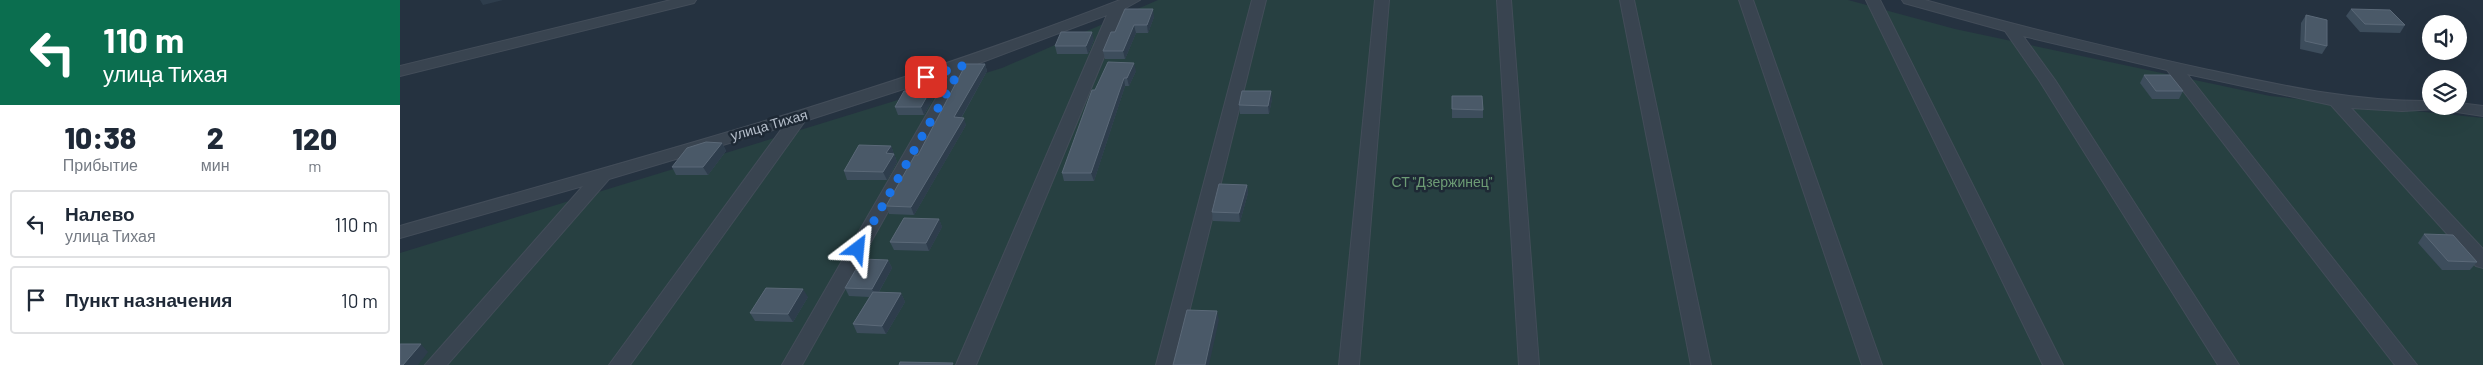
<!DOCTYPE html>
<html lang="ru">
<head>
<meta charset="utf-8">
<style>
	body { margin:0; font-family:Barlow,sans-serif; background:#f6f6f7; color:#1f2937; height:100vh; display:flex; flex-direction:column; font-size:19px; white-space:nowrap }
	* { box-sizing:border-box; margin:0 }
	p { font-size:16px; color:#747a83 }
	.icon { flex:none; width:28px; height:28px; fill:none; stroke:currentColor; stroke-width:2; stroke-linecap:round; stroke-linejoin:round }
	.map { position:relative; flex:1; overflow:hidden }
	.sheet { display:flex; flex-direction:column; background:#fff; width:400px }
	.sheet>* { flex:none }
	.banner { background:#0b6e4f; color:#fff; overflow:hidden }
	.fabs { position:absolute; left:2022px; top:15px; display:grid; gap:10px }
	.fabs a { display:grid; place-items:center; width:45px; height:45px; border-radius:50%; background:#fff; box-shadow:0 5px 20px #0002; font-size:25px }
	.pin { position:absolute; display:grid; place-items:center; width:42px; height:42px; color:#fff; margin:-21px; border-radius:10px; box-shadow:0 2px 8px #0006 }
	.me { position:absolute; width:55px; margin:-28px; rotate:29deg; stroke-linejoin:round; filter:drop-shadow(0 0 4px #0008) }
	.turn { display:flex; align-items:center; gap:18px; height:105px; padding:0 20px; font-size:22px }
	.turn .icon { width:65px; height:65px; stroke-width:2.5 }
	.turn b { display:block; font-size:35px; line-height:42px }
	.eta { display:flex; justify-content:space-evenly; align-items:center; height:85px; text-align:center }
	.eta b { font-size:30px; font-weight:800; line-height:35px }
	ul { padding:0; list-style:none }
	li { display:flex; align-items:center; gap:15px; height:68px; margin:0 10px 8px; padding:0 10px; border:2px solid #e0e1e3; border-radius:5px }
	li div { flex:1 }
	li b { display:block; font-size:19px }
	li em { font-style:normal }
	main { display:flex; flex:1; min-height:0 }
	.map>svg:first-child { display:block }
	.green { fill:#274041 }
	.lines { fill:none; stroke-linecap:round; stroke-linejoin:round }
	.street-casing { stroke:#434d59; stroke-width:2 }
	.street { fill:#394450; fill-rule:evenodd }
	.wall { fill:#3d4d5c }
	.shaded-wall { fill:#2e3d4c }
	.building { fill:#4a5968; stroke:#5b6978 }
	.route { stroke:#1a73e8; stroke-width:9; stroke-dasharray:0 16.2 }
	.labels { text-anchor:middle; stroke-width:5; stroke-linejoin:round; paint-order:stroke }
	.street-label { font-size:14px; fill:#b6bfcb; stroke:#1e2935 }
	.park-label { font-size:14px; fill:#6d9c75; stroke:#1e2935 }
</style>
</head>
<body>
<main>
<section class="sheet">
<div class="banner">
<div class="turn"><svg class="icon" aria-label="left" viewBox="0 0 24 24"><path d="M17 20v-9H6M10 6l-5 5 5 5"/></svg><div><b>110 m</b>улица Тихая</div></div>
</div>
<div class="eta">
<div><b>10:38</b><p>Прибытие</p></div>
<div><b>2</b><p>мин</p></div>
<div><b>120</b><p>m</p></div>
</div>
<ul>
<li><svg class="icon" aria-label="left" viewBox="0 0 24 24"><path d="M17 20v-9H6M10 6l-5 5 5 5"/></svg><div><b>Налево</b><p>улица Тихая</p></div><em>110 m</em></li>
<li><svg class="icon" aria-label="arrive" viewBox="0 0 24 24"><path d="M6 21V4h12l-3 4 3 4H6"/></svg><div><b>Пункт назначения</b></div><em>10 m</em></li>
</ul>
</section>
<div class="map">
<svg width="2083" height="365" viewBox="0 0 2083 365">
	<rect width="100%" height="100%" fill="#253240"/>
	<!-- green -->
	<path class="green" d="M758 0H1448L1555 29 1870 96 2083 118V365H0V253L602 68Z"/>
	<g class="lines">
		<!-- street casing -->
		<g class="street-casing">
			<path id="street" d="M271 0H296L294 3 0 76V66Z
				M720 0H740L724 9 576 365H556L707 15 569 67 402 365H382L550 74 405 121 230 365H209L383 127 209 179 47 365H25L183 186 0 238V226C243 157 485 92 720 0Z
				M852 0H866L776 365H756Z
				M975 0H989L959 365H939Z
				M1097 0H1111L1139 365H1119Z
				M1220 0H1234L1311 365H1291Z
				M1339 0H1353L1482 365H1462Z
				M1466 0H1480L1663 365H1643Z
				M1502 0H1525C1617 26 1710 48 1804 69 1880 85 1953 102 2031 101V106H2059V103L2083 106V116L2037 109 2002 111 1951 108 2083 249V268L2076 266 1931 105 1787 74 2017 365H1995L1767 70 1623 36 1655 80 1839 365H1818L1639 80 1605 31 1504 3Z"/>
		</g>
		<!-- street -->
		<use href="#street" class="street"/>
	</g>
	<!-- wall -->
	<path class="wall" d="M1951 9 2005 25 2000 33 1960 32 1946 16Z
		M1906 15 1927 46 1922 54 1900 49 1901 23Z
		M754 17 748 33H736L725 59H705L703 51 715 32Z
		M694 40 688 54H657L655 46Z
		M585 64 587 71 562 117 566 125 514 215 489 214 486 206Z
		M736 71 729 86H725L694 181H664L662 173 695 90Z
		M1744 75 1783 91 1779 99H1752L1740 83Z
		M530 91 533 99 524 115H498L495 107Z
		M1052 96 1083 110V118H1052Z
		M872 99 869 114H840L839 105Z
		M322 143 326 151 308 175H276L272 167Z
		M491 146 497 162 487 180H447L444 171Z
		M847 185 848 193 840 222 813 221 812 212Z
		M539 219 542 227 529 251 494 250 490 242Z
		M2024 234 2077 262 2070 270H2042L2018 243Z
		M488 260 492 268 479 292 501 293 505 302 486 334 457 333 453 324 469 297 449 296 445 288Z
		M408 297 393 322 355 321 350 313Z"/>
	<!-- shaded-wall -->
	<path class="shaded-wall" d="M80 0H103L83 5Z
		M753 9 754 17 748 33 747 25Z
		M734 25 736 33 725 59 723 51Z
		M692 32 694 40 688 54 686 46Z
		M734 63 736 71 729 86 727 78Z
		M585 64 587 71 557 125 554 117Z
		M724 78 725 86 694 181 691 173Z
		M530 91 533 99 524 115 521 107Z
		M871 91 872 99 869 114 868 106Z
		M564 118 566 125 514 215 511 207Z
		M322 143 326 151 308 175 303 167Z
		M491 146 497 162 487 180 483 172 486 153Z
		M847 185 848 193 840 222 839 213Z
		M539 219 542 227 529 251 526 243Z
		M488 260 492 268 476 297 472 289Z
		M403 289 408 297 393 322 388 314Z
		M501 293 505 302 486 334 482 326Z
		M817 311 819 320 809 365H805Z
		M21 344 28 352 18 365H3Z"/>
	<!-- building -->
	<path class="building" d="M725 9H753L747 25H734L723 51H703L711 32H715Z
		M1951 9 1990 10 2005 25 1965 24Z
		M1906 15 1927 20V46L1905 41Z
		M661 32H692L686 46H655Z
		M708 62 734 63 727 78H724L691 173H662L692 90H695Z
		M566 64H585L554 117 564 118 511 207 486 206 515 155H518Z
		M1744 75H1770L1783 91H1756Z
		M504 91H530L521 107H495Z
		M842 91H871L868 106 839 105Z
		M1052 96H1082L1083 110 1052 109Z
		M306 142 322 143 303 167H272L287 148Z
		M459 145 491 146 486 153 494 154 483 172 444 171Z
		M819 184 847 185 839 213 812 212Z
		M504 218 539 219 526 243 490 242Z
		M2024 234 2053 235 2077 262 2048 261Z
		M462 259 488 260 472 289 445 288Z
		M366 288 403 289 388 314 350 313Z
		M473 292 501 293 482 326 453 324Z
		M787 310 817 311 805 365H773Z
		M0 344H21L3 365H0Z
		M500 362 553 363 552 365H499Z"/>
	<g class="lines">
		<!-- route -->
		<path class="route" d="M458 249 562 66 526 77"/>
	</g>
	<g class="labels">
		<!-- street labels -->
		<g class="street-label">
			<text transform="translate(369 125) rotate(-16)" y="5">улица Тихая</text>
		</g>
		<!-- park labels -->
		<g class="park-label">
			<text x="1042" y="187">СТ "Дзержинец"</text>
		</g>
	</g>
</svg>
<div class="fabs">
<a><svg class="icon" aria-label="sound" viewBox="0 0 24 24"><path d="M4 9h4l5-4v14l-5-4H4zM17 9q2 3 0 6"/></svg></a>
<a><svg class="icon" aria-label="layers" viewBox="0 0 24 24"><path d="M12 4l9 5-9 5-9-5zM3 14l9 5 9-5"/></svg></a>
</div>
<div class="pin" style="left:526px;top:77px;background:#d93025"><svg class="icon" aria-label="arrive" viewBox="0 0 24 24"><path d="M6 21V4h12l-3 4 3 4H6"/></svg></div>
<svg class="me" style="left:458px;top:249px" viewBox="-20 -20 40 40"><path d="M0-17L14 15 0 8-14 15z" fill="#1a73e8" stroke="#fff" stroke-width="4"/></svg>
</div>
</main>
</body>
</html>
